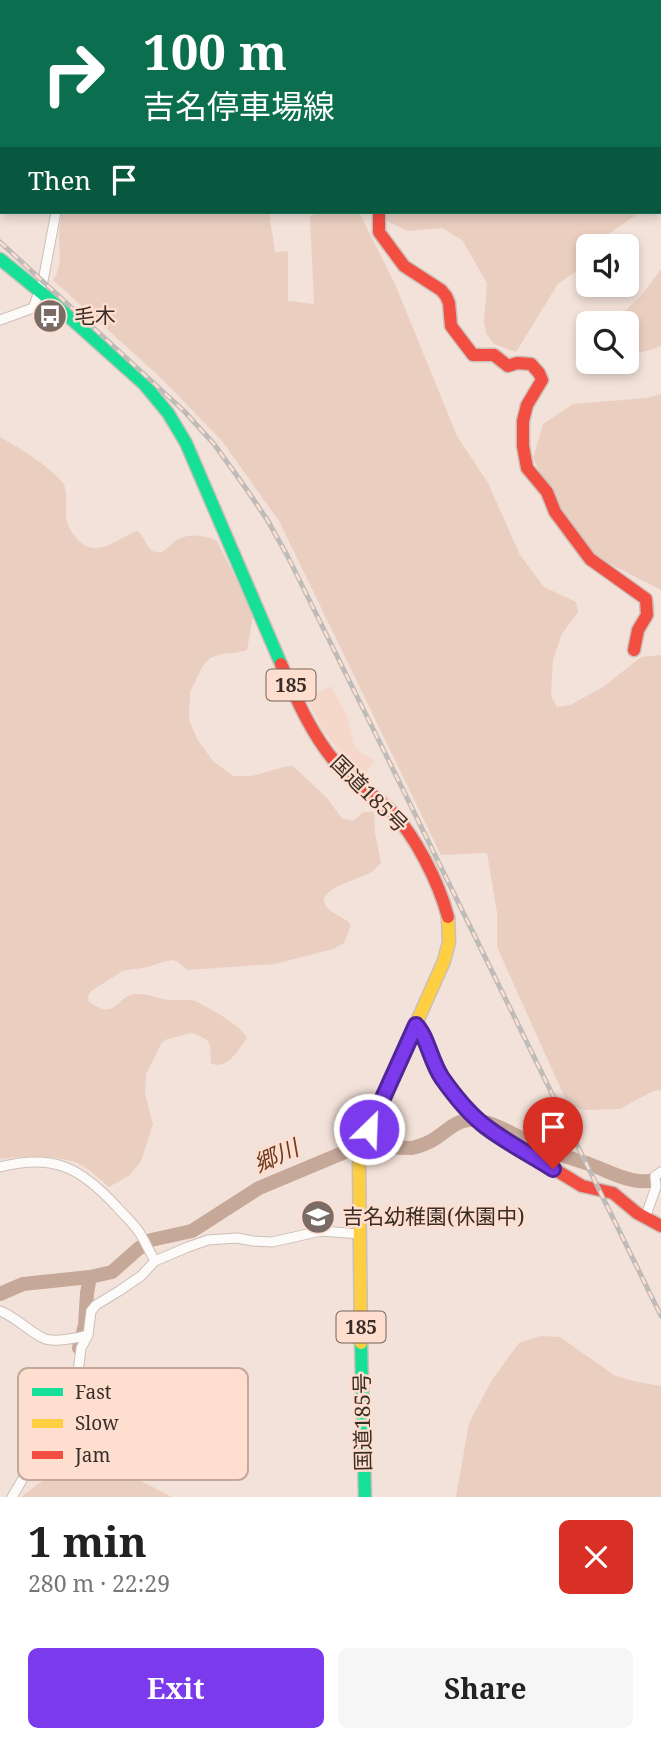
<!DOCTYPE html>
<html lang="en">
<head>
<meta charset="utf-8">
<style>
	body { margin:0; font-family:"Noto Serif","Noto Sans JP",serif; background:#f6f6f6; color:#222; height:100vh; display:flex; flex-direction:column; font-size:26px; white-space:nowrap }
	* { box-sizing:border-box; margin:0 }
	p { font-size:23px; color:#767676 }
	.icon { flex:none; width:38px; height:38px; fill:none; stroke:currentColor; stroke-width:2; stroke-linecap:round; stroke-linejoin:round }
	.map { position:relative; height:1497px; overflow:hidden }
	.side { display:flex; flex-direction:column; background:#fff; flex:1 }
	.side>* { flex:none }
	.top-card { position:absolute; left:0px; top:0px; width:662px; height:214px; box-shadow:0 4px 10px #0003; background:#0b6e4f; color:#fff; overflow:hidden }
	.controls { position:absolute; left:576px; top:234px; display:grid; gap:14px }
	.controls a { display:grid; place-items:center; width:63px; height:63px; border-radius:10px; background:#fff; box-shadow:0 4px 10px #0003; font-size:35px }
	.pin { position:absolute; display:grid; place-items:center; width:60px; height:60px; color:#fff; margin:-72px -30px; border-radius:50% 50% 50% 0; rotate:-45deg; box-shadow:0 0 7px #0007 }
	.pin .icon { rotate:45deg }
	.me { position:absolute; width:77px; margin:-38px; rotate:24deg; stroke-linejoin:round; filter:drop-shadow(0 0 5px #0008) }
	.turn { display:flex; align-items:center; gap:24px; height:147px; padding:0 28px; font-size:32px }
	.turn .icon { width:91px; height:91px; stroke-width:2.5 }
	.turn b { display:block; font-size:49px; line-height:60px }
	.then { display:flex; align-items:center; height:66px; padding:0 28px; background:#0003; gap:14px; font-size:26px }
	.round { display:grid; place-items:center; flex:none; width:74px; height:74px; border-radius:10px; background:#f6f6f6 }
	.overview { display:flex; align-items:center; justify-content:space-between; height:119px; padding:0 28px }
	h1 { font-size:42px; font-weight:700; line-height:52px }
	.button { display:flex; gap:14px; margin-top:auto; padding:14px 28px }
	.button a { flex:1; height:80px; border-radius:10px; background:#7c3aed; color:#fff; font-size:28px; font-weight:700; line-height:80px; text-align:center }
	.button a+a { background:#f6f6f6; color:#222 }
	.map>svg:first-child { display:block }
	.built { fill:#f5d8c9 }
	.green { fill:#eacfc1 }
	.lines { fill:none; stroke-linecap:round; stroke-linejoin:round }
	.river { stroke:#c6a899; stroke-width:14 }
	.street-casing { stroke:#ccbfb8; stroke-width:11 }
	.fast-casing { stroke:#ccbfb8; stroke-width:15 }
	.slow-casing { stroke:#ccbfb8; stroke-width:15 }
	.jam-casing { stroke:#ccbfb8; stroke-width:15 }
	.street { stroke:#fdfbf9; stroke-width:9 }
	.fast { stroke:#16e098; stroke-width:12 }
	.slow { stroke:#ffcf43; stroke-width:12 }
	.jam { stroke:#f24e42; stroke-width:12 }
	.rail-casing { stroke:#bebbb9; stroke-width:5 }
	.rail { stroke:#fedece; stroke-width:2.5; stroke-dasharray:8; stroke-linecap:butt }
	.route-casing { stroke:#51269a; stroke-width:18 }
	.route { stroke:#7c3aed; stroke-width:12 }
	.labels { text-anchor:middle; stroke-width:5; stroke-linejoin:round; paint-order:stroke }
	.shield { fill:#fedece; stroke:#746259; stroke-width:2 }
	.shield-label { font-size:19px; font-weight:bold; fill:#392d27 }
	.poi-label { font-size:21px; fill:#392d27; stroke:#fedece; text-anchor:start }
	.street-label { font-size:21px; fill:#392d27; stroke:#fedece }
	.water-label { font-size:23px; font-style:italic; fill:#6f3d22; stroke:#fedece }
	.key { fill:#fedece; stroke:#c3a99c; stroke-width:2 }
	.key-label { font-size:19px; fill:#392d27 }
</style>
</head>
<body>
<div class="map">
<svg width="661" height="1497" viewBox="0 0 661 1497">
	<rect width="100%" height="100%" fill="#f3e2d9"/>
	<!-- built -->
	<path class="built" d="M331 686 347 715 355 746 361 753 375 760 366 774 342 755 323 730 307 699Z"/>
	<!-- green -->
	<path class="green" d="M62 212H269L275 252 288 251V301L314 304 310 216 321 212H359L395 284 457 436 488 483 520 555 544 587 576 602 578 612 562 634 553 660 551 696 557 707 570 705 603 687 641 657 661 655V1090L653 1091 620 1109 583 1110 572 1105 564 1096 497 947V913L487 853 441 855 279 521 222 441 161 378 53 280C63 266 59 251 59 235 59 227 61 219 62 212Z
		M385 212H640L610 233 597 247H588V257L575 272 558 284 516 352 494 344 486 333 484 321 487 283 462 240 442 228 407 231 385 220Z
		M661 269V346C649 350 639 355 627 352L626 324H611L641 296Z
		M661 394V590L588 553 554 501 533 458 543 424 573 404 647 398Z
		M0 437C15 445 57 471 64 485 68 494 65 507 66 517 67 525 73 535 79 541 99 559 117 538 137 531 145 536 146 549 155 552 165 555 171 542 178 539 191 533 205 535 217 541L252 610 253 616 247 650 235 653 222 654 210 658 202 667 190 692 189 720 197 739 213 761 233 776H252L287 766H293L326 797 342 818 353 821 363 812H374L375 832 381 863C378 865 376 869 373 871 364 878 317 888 325 904 329 914 345 916 351 925L344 943 333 949 275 964 187 970 178 962 172 960 166 961 148 967 123 971 91 991 88 996 89 1002C118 1022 115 995 136 994 149 993 161 1000 173 1000 180 1000 189 999 195 1001 208 1007 242 1026 247 1038 239 1049 226 1072 211 1063L210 1045 207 1040 196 1034 190 1033 165 1040 161 1044 146 1074 145 1094 153 1124 141 1161 130 1175 109 1187C101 1180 92 1172 83 1166 63 1154 22 1156 0 1159Z
		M541 1336 560 1337 614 1375 633 1381 661 1386V1497H456L469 1423 492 1380 519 1343Z
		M75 1464 114 1467 172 1497H21L39 1483Z"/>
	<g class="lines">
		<!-- river -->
		<path class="river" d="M0 1294 23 1284 90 1277 112 1272 138 1249 151 1240 192 1231 259 1188 357 1147 412 1148C420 1146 429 1143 436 1138 447 1131 455 1121 469 1120 490 1119 510 1133 529 1142 549 1151 569 1158 589 1164 614 1173 634 1187 661 1179
			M79 1348 85 1325 87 1293 90 1277
			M36 1454 47 1444 55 1434 62 1413 71 1400 75 1382"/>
		<!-- street casing -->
		<g class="street-casing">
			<path id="street" d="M271 0 273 2
				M412 0V2
				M106 2V0
				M189 2 190 0
				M0 320 33 308 43 281 56 212
				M0 1167C54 1153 81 1168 117 1207 124 1215 133 1223 139 1232 145 1241 149 1251 155 1261
				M645 1218 656 1187 655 1176 661 1172
				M0 1311C16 1317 28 1331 43 1338 53 1343 78 1338 88 1335
				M12 1497 31 1465 57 1441 65 1420 74 1405 81 1348 88 1335 91 1311 96 1305 119 1291 141 1276 155 1261 188 1247 208 1240 237 1238 253 1241 272 1242 321 1231 360 1234"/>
		</g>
		<!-- fast casing -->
		<g class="fast-casing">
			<path id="fast" d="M0 259 49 299 144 384 168 413 186 443 281 664
				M361 1343 365 1497"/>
		</g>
		<!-- slow casing -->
		<g class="slow-casing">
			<path id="slow" d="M361 1343 359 1163 369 1129 444 961 449 942 448 917"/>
		</g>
		<!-- jam casing -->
		<g class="jam-casing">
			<path id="jam" d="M379 212V232L404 266 441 290 446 296 449 303 451 326 473 355H494L508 366 517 363 531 364 539 373 542 380 527 405 523 421V446L527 468 547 492 555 512 590 559 646 599 647 615 638 630 634 650
				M281 664C296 698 311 734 336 763 351 781 372 793 389 809 415 834 439 883 448 917
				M416 1025 421 1033 432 1060 444 1080 467 1108 493 1132 582 1186 613 1193 637 1213 661 1226"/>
		</g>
		<!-- street -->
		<use href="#street" class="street"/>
		<!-- fast -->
		<use href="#fast" class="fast"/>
		<!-- slow -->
		<use href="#slow" class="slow"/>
		<!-- jam -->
		<use href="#jam" class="jam"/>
		<!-- rail casing -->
		<g class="rail-casing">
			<path id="rail" d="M0 242 184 411 214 444 245 487 268 521 288 557 384 751 661 1316"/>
		</g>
		<!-- rail -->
		<use href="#rail" class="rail"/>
	</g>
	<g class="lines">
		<!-- route casing -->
		<g class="route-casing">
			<path id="route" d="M369 1129 416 1025C427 1036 431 1062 442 1078 454 1095 468 1113 485 1126 506 1142 531 1155 553 1169"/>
		</g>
		<!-- route -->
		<use href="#route" class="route"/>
	</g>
	<!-- icons -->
	<defs>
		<g id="bus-disc" transform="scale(1.75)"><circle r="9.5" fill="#7a6c65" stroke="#fedece"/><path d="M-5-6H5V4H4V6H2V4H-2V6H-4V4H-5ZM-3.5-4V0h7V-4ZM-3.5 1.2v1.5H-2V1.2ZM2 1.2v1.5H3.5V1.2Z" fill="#fff"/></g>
		<g id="school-disc" transform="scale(1.75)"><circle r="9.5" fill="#7a6c65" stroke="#fedece"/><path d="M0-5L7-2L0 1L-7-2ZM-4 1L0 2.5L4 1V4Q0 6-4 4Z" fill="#fff"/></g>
	</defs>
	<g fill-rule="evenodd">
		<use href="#bus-disc" x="50" y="316"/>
		<use href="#school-disc" x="318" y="1217"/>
	</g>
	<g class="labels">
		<!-- shield labels -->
		<g class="shield">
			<rect x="266.5" y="669.5" width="49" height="31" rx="5"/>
			<rect x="336.5" y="1311.5" width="49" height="31" rx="5"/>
		</g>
		<g class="shield-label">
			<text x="291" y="692">185</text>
			<text x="361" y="1334">185</text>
		</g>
		<!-- poi labels -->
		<g class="poi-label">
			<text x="74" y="323">毛木</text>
			<text x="342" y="1224">吉名幼稚園(休園中)</text>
		</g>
		<!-- street labels -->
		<g class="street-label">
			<text transform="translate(369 794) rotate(45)" y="7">国道185号</text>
			<text transform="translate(363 1422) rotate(-91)" y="7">国道185号</text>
		</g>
		<!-- water labels -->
		<g class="water-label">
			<text transform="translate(276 1156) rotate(-24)" y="8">郷川</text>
		</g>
	</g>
	<!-- legend -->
	<rect x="18" y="1368" width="230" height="112" rx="10" class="key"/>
	<rect x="32" y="1388" width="31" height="8" fill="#16e098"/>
	<rect x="32" y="1419" width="31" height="9" fill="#ffcf43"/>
	<rect x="32" y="1451" width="31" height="8" fill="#f24e42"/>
	<g class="key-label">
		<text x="75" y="1399">Fast</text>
		<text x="75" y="1430">Slow</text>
		<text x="75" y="1462">Jam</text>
	</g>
</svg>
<div class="controls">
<a><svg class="icon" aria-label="sound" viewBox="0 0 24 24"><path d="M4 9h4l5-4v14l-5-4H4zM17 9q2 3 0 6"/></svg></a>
<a><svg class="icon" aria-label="search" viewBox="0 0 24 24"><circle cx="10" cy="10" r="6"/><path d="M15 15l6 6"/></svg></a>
</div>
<div class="pin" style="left:553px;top:1169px;background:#d93025"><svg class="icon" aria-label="arrive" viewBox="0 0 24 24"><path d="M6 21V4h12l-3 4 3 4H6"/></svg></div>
<svg class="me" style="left:369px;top:1129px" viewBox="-20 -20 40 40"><circle r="17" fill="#7c3aed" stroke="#fff" stroke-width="3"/><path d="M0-11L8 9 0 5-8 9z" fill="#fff"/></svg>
<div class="top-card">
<div class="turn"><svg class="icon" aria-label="right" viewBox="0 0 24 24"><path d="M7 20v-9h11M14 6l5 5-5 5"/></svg><div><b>100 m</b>吉名停車場線</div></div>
<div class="then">Then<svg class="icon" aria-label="arrive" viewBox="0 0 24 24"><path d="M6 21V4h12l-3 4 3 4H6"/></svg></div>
</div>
</div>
<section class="side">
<div class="overview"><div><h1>1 min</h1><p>280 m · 22:29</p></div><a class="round" style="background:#d93025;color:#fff"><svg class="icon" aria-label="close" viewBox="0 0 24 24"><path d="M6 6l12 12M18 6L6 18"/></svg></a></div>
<div class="button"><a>Exit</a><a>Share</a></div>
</section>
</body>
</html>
